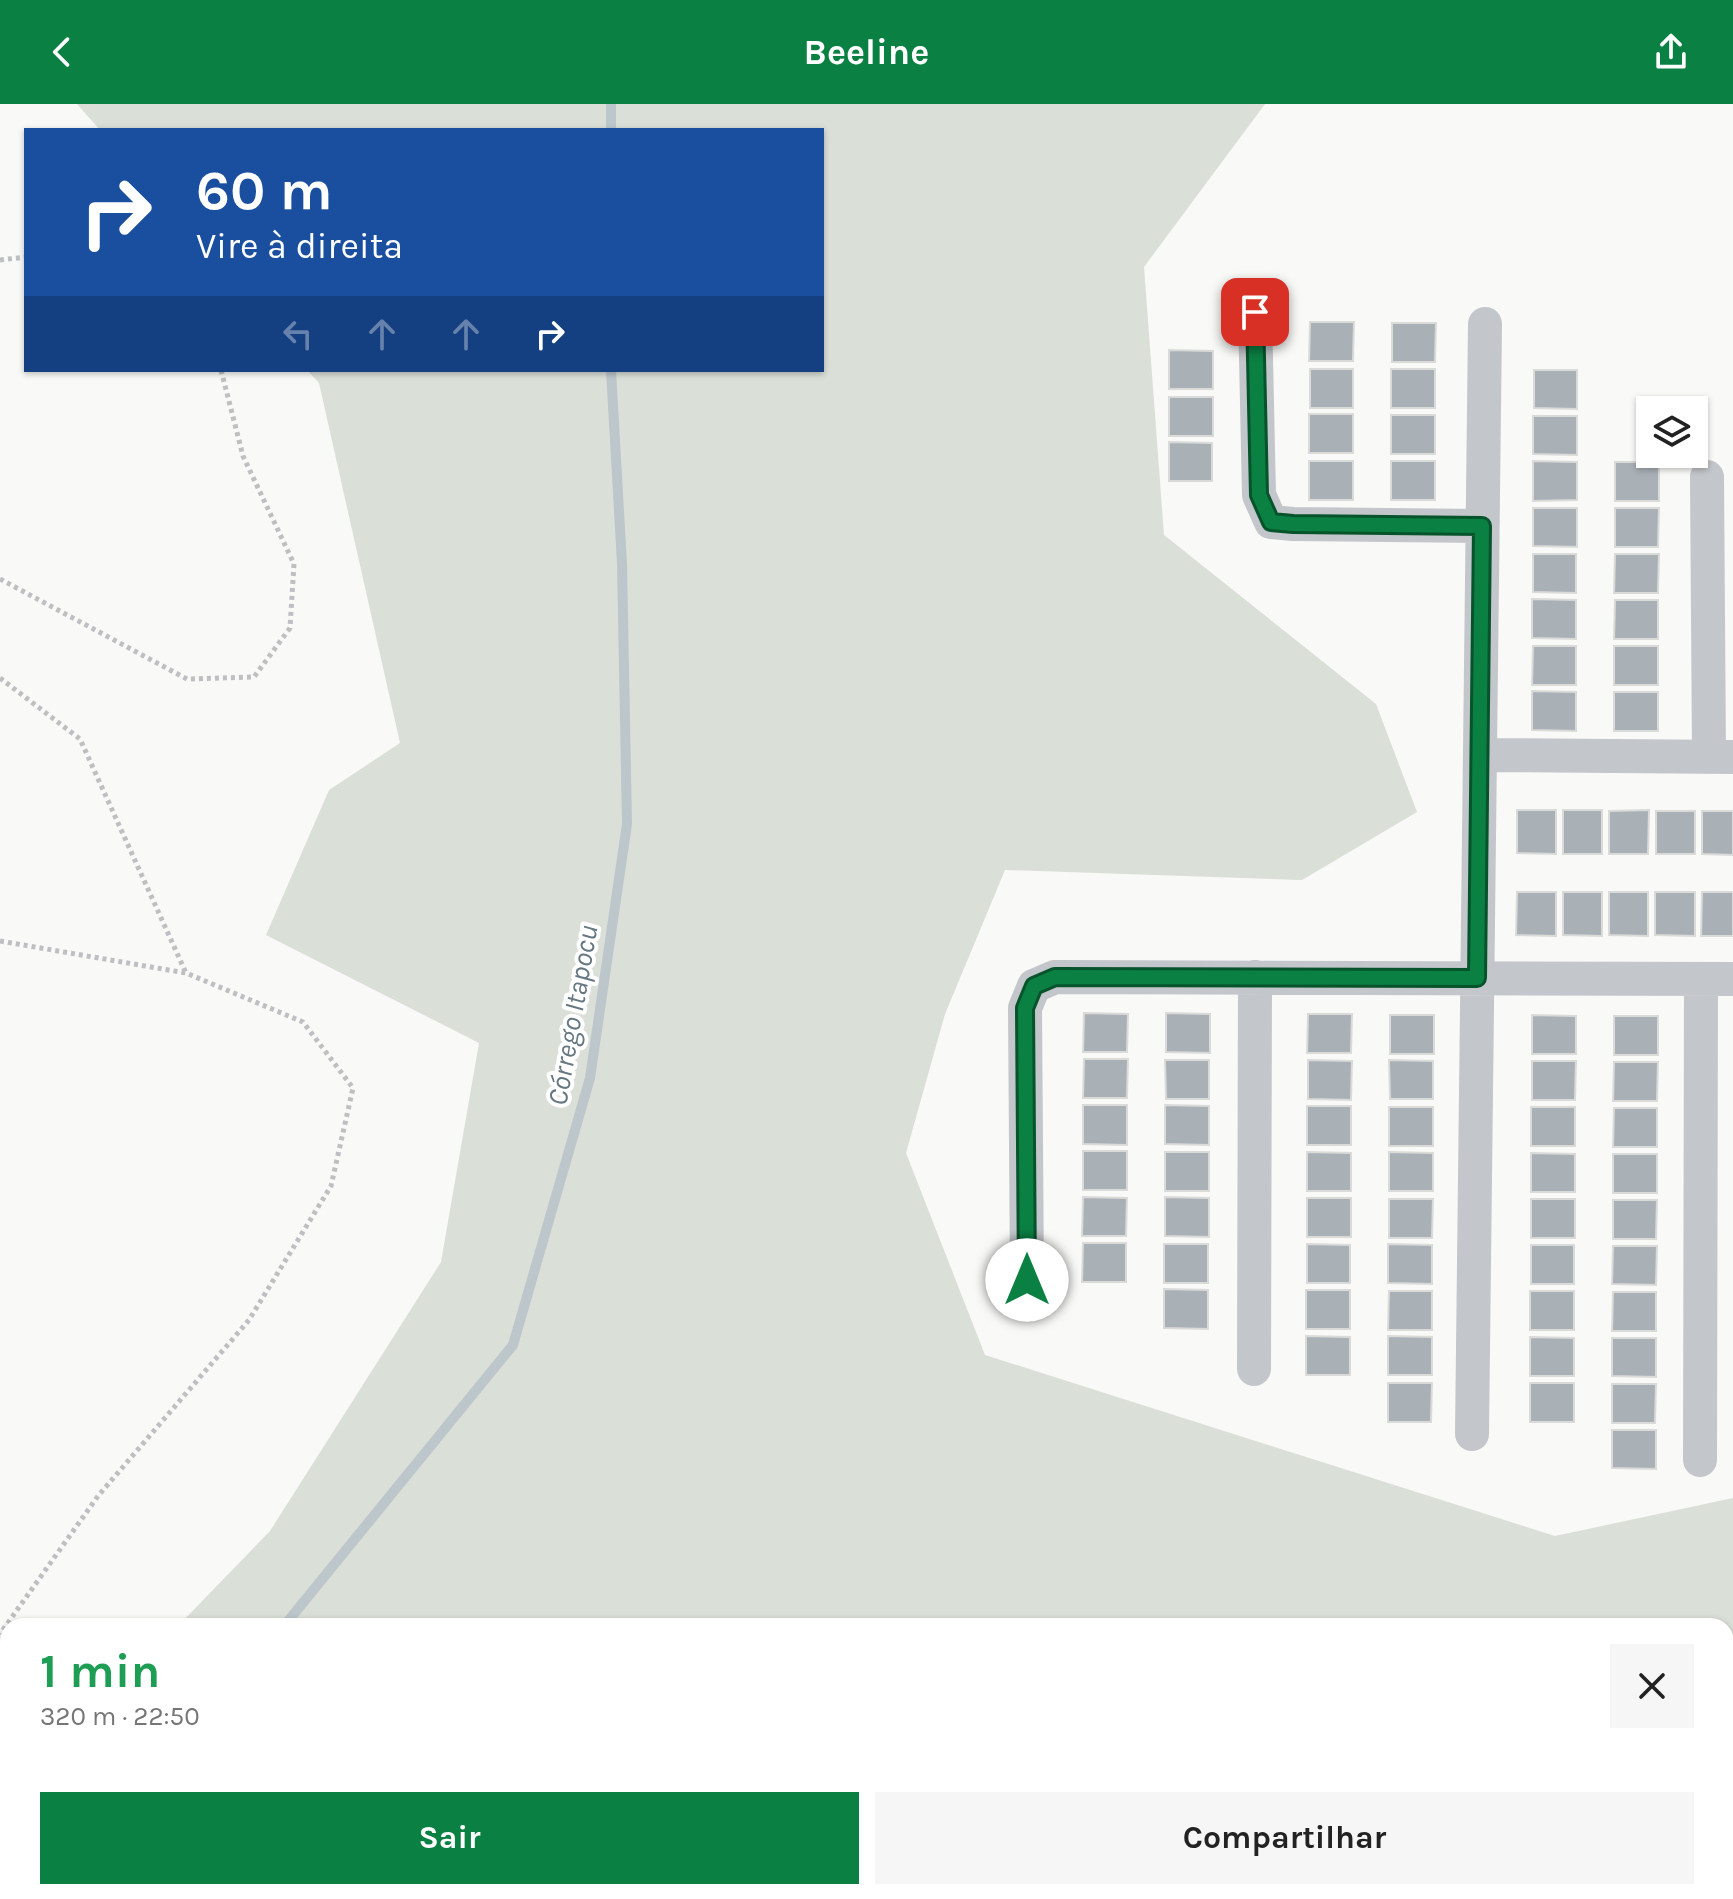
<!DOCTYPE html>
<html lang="pt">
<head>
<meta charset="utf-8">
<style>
	body { margin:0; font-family:Karla,sans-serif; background:#f6f6f6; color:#222; height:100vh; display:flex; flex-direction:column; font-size:30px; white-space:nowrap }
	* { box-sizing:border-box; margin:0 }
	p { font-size:26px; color:#767676 }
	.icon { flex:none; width:44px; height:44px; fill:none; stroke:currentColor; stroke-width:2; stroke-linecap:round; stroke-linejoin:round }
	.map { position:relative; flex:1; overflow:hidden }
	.panel { position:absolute; left:0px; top:1514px; width:1734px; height:282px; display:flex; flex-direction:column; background:#fff; border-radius:24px 24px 0 0; box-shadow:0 2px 6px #0004 }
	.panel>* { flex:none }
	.hud { position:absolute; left:24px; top:24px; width:800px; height:244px; border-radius:0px; box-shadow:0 2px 6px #0004; background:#1a4fa0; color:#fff; overflow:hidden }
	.tools { position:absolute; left:1636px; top:292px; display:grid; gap:16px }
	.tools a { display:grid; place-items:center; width:72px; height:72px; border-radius:0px; background:#fff; box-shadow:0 2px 6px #0004; font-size:40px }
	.pin { position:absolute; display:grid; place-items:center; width:68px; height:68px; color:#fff; margin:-34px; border-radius:16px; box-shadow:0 4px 12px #0006 }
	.me { position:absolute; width:88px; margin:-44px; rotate:0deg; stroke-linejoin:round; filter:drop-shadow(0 0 6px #0008) }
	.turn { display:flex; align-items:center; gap:28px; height:168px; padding:0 40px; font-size:36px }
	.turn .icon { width:104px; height:104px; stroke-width:2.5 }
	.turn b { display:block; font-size:56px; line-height:68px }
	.lanes { display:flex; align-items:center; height:76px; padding:0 40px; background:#0003; justify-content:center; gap:40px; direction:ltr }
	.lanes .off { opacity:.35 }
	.round { display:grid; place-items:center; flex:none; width:84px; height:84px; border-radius:0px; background:#f6f6f6 }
	.summary { display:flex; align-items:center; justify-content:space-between; height:136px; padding:0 40px }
	h1 { font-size:48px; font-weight:700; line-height:60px; color:#1e9e55 }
	.action { display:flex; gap:16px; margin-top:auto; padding:16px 40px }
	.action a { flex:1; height:92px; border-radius:0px; background:#0b8043; color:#fff; font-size:32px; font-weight:700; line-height:92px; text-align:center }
	.action a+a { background:#f6f6f6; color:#222 }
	header { display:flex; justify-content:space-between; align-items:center; height:104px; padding:0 40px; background:#0b8043; color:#fff; font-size:36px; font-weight:700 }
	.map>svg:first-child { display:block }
	.green { fill:#dadfd8 }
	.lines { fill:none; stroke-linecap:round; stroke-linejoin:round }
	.stream { stroke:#bdc6cb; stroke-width:10 }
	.building { fill:#a9b1b7; stroke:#dadbd9; stroke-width:2 }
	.path { stroke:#bdbfc2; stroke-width:5; stroke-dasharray:4 4; stroke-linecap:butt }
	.minor { stroke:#c3c6ca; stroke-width:34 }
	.route-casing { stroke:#07532c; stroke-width:20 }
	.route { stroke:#0b8043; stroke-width:14 }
	.labels { text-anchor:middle; stroke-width:8; stroke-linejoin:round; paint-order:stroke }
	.water-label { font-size:28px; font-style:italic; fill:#657781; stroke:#fff }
</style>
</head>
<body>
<header><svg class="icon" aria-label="back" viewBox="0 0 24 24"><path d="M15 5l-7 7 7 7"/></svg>Beeline<svg class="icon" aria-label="share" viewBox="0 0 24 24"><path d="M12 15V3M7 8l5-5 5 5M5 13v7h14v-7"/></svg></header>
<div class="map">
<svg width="1733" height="1795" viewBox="0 0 1733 1795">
	<rect width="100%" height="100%" fill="#f9f9f7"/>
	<!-- green -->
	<path class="green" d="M77 0H1265L1144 163 1164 431 1376 600 1417 708 1302 776 1005 766 945 910 906 1049 985 1251 1555 1432 1733 1394V1774H1726V1522H178L270 1427 441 1158 479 939 266 831 329 686 400 639 319 279 307 266H822V26H100Z
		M8 1691V1788H543L535 1795H0V1698Z
		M712 1788H1032L994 1795H708Z"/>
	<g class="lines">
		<!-- stream -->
		<path class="stream" d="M611 0V26
			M284 1522 513 1241 590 974 627 720 622 460 611 266
			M0 1785 8 1775"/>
	</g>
	<!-- building -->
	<path class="building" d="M1310 218H1354L1353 257H1309Z
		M1392 219H1436L1435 258H1392Z
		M1169 246 1213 247V285H1169Z
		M1310 265H1353V304H1310Z
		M1391 265H1435V304H1391Z
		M1534 266H1577V305L1534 304Z
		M1169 293H1213V332H1169Z
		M1309 310H1353V349H1309Z
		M1391 311H1435V350H1391Z
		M1533 312H1577V351L1533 350Z
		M1169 338 1212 339V377H1169Z
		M1309 357H1353V396H1309Z
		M1391 357H1435V396H1391Z
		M1533 357 1577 358V396L1533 397Z
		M1615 358H1659V397H1615Z
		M1533 404H1577V443L1533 442Z
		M1615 404H1659L1658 443H1615Z
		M1533 450H1576V489L1533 488Z
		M1615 450H1659L1658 489H1614Z
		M1532 495 1576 496V535L1532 534Z
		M1615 496H1658V535H1614Z
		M1533 542H1576V581H1532Z
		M1614 542H1658V581H1614Z
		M1532 587 1576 588V627L1532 626Z
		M1614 588H1658V627H1614Z
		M1517 706H1556V750L1517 749Z
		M1563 706H1602V750H1563Z
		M1649 706 1648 750H1609V707Z
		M1656 707H1695V750H1656Z
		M1702 707H1733V751L1702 750Z
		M1517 788H1556V832L1516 831Z
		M1563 788H1602V832L1563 831Z
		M1609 788H1648V832L1609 831Z
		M1655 788H1695V832L1655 831Z
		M1702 788H1733V832H1701Z
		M1084 909 1128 910 1127 948H1083Z
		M1166 909 1210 910V949L1166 948Z
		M1308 910H1352L1351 949H1307Z
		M1390 911H1434V950H1390Z
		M1532 911 1576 912V950H1532Z
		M1614 912H1658V951H1614Z
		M1084 955H1128L1127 994H1083Z
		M1165 956H1209V995H1166Z
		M1308 956 1352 957 1351 996 1308 995Z
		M1389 956 1433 957V995H1390Z
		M1532 957H1576L1575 996H1532Z
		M1614 958H1658L1657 997H1613Z
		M1083 1001H1127V1041L1083 1040Z
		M1165 1001 1209 1002V1041L1165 1040Z
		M1307 1002H1351V1041H1307Z
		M1389 1003H1433V1042H1389Z
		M1531 1003H1575V1042H1531Z
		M1614 1004H1657V1043H1613Z
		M1083 1047H1127V1086H1083Z
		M1165 1048H1209V1087H1165Z
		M1307 1048 1351 1049V1087H1307Z
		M1389 1048 1433 1049V1087H1389Z
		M1531 1049 1575 1050V1088H1531Z
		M1613 1050H1657V1089H1613Z
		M1083 1093 1127 1094 1126 1132H1082Z
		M1165 1093 1209 1094V1133L1165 1132Z
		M1307 1094H1351V1133H1307Z
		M1389 1095H1433L1432 1134H1389Z
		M1531 1095H1575V1134H1531Z
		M1613 1096H1657L1656 1135H1613Z
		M1083 1139H1126V1178H1082Z
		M1164 1140H1208V1179H1164Z
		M1307 1140 1350 1141V1179H1307Z
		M1388 1140 1432 1141V1180L1388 1179Z
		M1531 1141H1574V1180H1531Z
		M1613 1142H1657L1656 1181 1612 1180Z
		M1164 1185 1208 1186V1225L1164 1224Z
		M1306 1186H1350V1225H1306Z
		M1389 1187H1432V1226H1388Z
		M1530 1187H1574V1226H1530Z
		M1613 1188H1656V1227H1612Z
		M1306 1232 1350 1233V1271H1306Z
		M1388 1232 1432 1233V1271H1388Z
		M1530 1233 1574 1234V1272H1530Z
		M1612 1234H1656V1273L1612 1272Z
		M1388 1279H1432L1431 1318H1388Z
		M1530 1279H1574V1318H1530Z
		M1612 1280H1656L1655 1319H1612Z
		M1612 1326H1656V1365L1612 1364Z"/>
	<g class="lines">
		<!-- path -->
		<path class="path" d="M0 156 26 153
			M0 475 187 575 254 573 290 524 294 460 243 352 221 266
			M0 574 80 635 186 869
			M0 837 186 869 303 918 353 984 331 1082 249 1216 98 1392 0 1530"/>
		<!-- minor -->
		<path class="minor" d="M1255 208 1259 391 1271 418 1293 420 1482 422
			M1707 373 1709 653
			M1480 651 1733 653
			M1027 1176 1025 904 1034 882 1055 873 1733 875
			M1254 1265 1255 873
			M1472 1330 1485 220
			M1700 1356 1701 875"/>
	</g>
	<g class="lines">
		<!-- route casing -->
		<g class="route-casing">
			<path id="route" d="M1027 1176 1025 904 1034 882 1055 873 1477 874 1482 422 1293 420 1271 418 1259 391 1255 208"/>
		</g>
		<!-- route -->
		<use href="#route" class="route"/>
	</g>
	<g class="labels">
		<!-- water labels -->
		<g class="water-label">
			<text transform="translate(572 911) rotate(-80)" y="10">Córrego Itapocu</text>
		</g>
	</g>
</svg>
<div class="tools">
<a><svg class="icon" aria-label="layers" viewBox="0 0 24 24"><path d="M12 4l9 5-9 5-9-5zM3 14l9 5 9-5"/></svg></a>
</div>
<div class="pin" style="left:1255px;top:208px;background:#d93025"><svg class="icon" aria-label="arrive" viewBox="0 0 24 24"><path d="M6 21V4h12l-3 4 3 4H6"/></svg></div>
<svg class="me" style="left:1027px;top:1176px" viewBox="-20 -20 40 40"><circle r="19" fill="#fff"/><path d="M0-13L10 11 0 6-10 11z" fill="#0b8043"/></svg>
<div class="hud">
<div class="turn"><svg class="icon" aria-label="right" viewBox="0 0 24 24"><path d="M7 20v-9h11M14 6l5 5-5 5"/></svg><div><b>60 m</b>Vire à direita</div></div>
<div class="lanes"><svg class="icon off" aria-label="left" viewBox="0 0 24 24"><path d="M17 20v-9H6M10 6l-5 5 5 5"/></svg><svg class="icon off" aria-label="ahead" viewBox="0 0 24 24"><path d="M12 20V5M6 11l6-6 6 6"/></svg><svg class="icon off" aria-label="ahead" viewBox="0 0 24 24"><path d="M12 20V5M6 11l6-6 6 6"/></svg><svg class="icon" aria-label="right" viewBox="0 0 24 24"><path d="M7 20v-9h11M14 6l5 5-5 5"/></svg></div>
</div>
<section class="panel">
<div class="summary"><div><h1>1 min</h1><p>320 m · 22:50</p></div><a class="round"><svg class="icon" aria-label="close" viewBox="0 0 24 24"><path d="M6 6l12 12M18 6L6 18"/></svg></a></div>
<div class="action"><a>Sair</a><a>Compartilhar</a></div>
</section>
</div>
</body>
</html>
